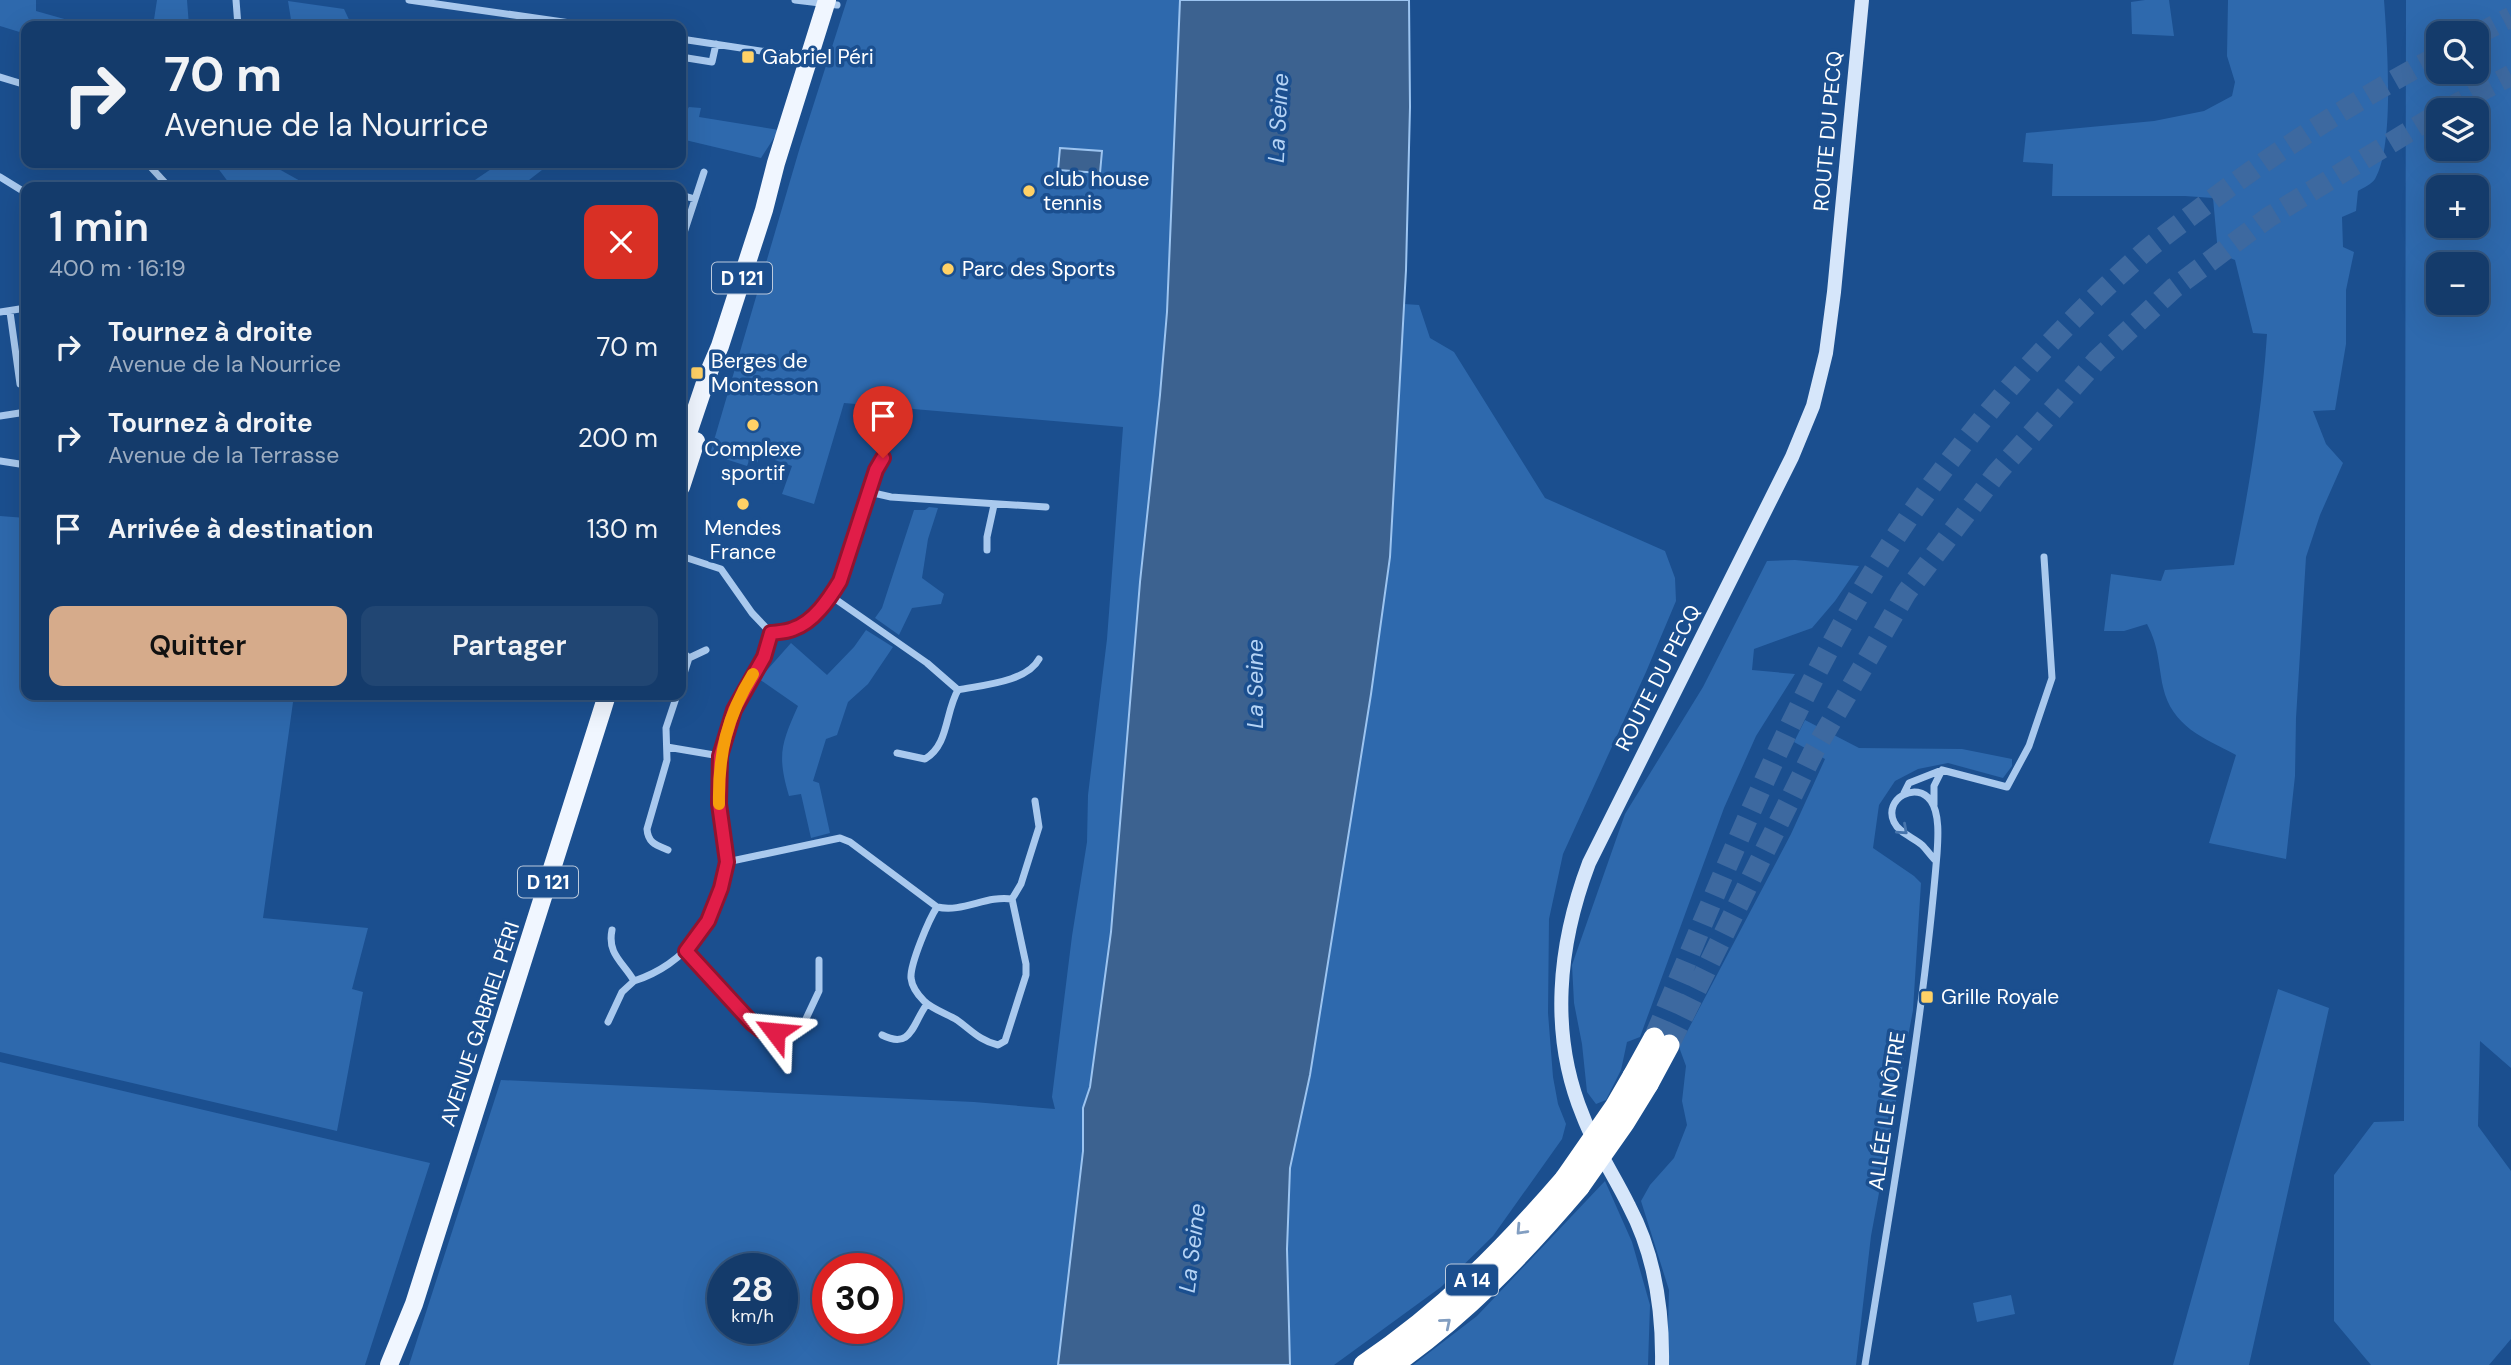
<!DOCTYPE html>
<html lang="fr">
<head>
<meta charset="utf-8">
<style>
	body { margin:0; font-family:"DM Sans",sans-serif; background:#214673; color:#f1f3f6; height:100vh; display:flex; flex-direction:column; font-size:26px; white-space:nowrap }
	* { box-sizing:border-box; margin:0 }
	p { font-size:23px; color:#9dadc1 }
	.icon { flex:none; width:38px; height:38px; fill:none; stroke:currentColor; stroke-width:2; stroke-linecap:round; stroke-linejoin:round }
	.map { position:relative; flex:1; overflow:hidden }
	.sheet { position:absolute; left:21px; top:182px; width:665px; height:518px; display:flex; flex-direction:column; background:#143b6b; border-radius:14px; box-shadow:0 7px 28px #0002,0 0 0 2px #33557e }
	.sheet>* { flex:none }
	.banner { position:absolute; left:21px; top:21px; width:665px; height:147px; border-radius:14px; box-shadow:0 7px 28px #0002,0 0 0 2px #33557e; background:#143b6b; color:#f1f3f6; overflow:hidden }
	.tools { position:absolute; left:2426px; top:21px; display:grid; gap:14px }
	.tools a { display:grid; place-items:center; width:63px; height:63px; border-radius:14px; background:#143b6b; box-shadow:0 7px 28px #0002,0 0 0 2px #33557e; font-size:35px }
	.speed { position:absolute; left:707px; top:1253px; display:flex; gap:14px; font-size:35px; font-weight:700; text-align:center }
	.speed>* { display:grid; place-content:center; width:91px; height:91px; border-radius:50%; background:#143b6b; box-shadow:0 7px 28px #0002,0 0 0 2px #33557e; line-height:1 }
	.speed small { font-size:18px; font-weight:400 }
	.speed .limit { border:10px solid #d22; background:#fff; color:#111 }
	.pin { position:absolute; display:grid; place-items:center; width:60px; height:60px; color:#fff; margin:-72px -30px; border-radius:50% 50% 50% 0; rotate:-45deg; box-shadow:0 0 7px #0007 }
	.pin .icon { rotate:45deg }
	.me { position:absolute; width:77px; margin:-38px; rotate:299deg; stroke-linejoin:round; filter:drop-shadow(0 0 5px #0008) }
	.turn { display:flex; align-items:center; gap:24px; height:147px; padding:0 28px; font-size:32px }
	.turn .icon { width:91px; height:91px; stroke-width:2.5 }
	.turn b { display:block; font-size:49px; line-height:60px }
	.round { display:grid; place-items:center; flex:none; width:74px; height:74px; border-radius:14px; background:#214673 }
	.headline { display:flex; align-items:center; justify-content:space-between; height:119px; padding:0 28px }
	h1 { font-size:42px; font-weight:600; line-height:52px }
	.primary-button { display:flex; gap:14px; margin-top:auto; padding:14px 28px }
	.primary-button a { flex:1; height:80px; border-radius:14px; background:#d6ab8b; color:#111; font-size:28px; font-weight:600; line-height:80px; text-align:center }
	.primary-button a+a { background:#214673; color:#f1f3f6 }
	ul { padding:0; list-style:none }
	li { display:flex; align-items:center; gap:21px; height:91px; padding:0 28px }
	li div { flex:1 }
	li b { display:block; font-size:26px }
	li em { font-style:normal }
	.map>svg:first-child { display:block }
	.green { fill:#2e69ad; fill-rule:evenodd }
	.water { fill:#3c6290; stroke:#9cc4f0; stroke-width:2 }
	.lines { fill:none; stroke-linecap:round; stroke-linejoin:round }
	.motorway-tunnel { stroke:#3d69a0; stroke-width:21; stroke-dasharray:21 10; stroke-linecap:butt }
	.minor { stroke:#a9c9ee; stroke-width:7 }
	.secondary { stroke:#d6e6fa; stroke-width:14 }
	.primary { stroke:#f0f6ff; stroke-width:18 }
	.motorway { stroke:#fff; stroke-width:21 }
	.motorway-bridge { stroke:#fff; stroke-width:21 }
	.oneway { stroke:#4674ac }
	.oneway2 { stroke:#829ec1 }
	.route-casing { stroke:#92132f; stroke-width:18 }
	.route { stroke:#e11d48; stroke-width:12 }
	.slow { stroke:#f59e0b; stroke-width:12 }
	.poi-dot { fill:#ffd166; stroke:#1b4f8f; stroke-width:2.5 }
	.labels { text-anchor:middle; stroke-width:7; stroke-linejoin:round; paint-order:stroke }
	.shield { fill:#1b4f8f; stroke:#bbcadd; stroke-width:2 }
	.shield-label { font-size:19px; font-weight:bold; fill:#fff }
	.poi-label { font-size:21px; fill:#fff; stroke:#1b4f8f; text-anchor:start }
	.street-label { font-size:21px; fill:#fff; stroke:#1b4f8f }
	.water-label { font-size:23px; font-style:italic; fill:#b5d3f5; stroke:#1b4f8f }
</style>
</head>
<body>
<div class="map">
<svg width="2511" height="1365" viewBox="0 0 2511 1365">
	<rect width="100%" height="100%" fill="#1b4f8f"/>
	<!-- green -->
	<path class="green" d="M0 0H36V11L89 26H26V34L0 26Z
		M157 0H187L189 26H153Z
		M847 0H1180L1167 312 1160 395 1140 582 1111 932 1090 1087 1083 1108V1151L1058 1365H409L501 1080 974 1102 1055 1109 1052 1097 1072 936 1087 842 1088 795 1107 639 1123 427 844 403 814 504 782 494 792 466 775 460 776 457 761 452 757 463 749 461 747 466 710 454 800 147ZM723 1269H782V1328H723ZM828 1269H887V1328H828Z
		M2145 0H2169L2174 36 2132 34 2131 2Z
		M2228 0H2384C2387 40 2395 146 2375 179 2372 184 2363 188 2358 191L2356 211 2342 217 2343 247 2354 252 2346 290V344L2335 410 2313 411 2326 444 2343 463 2320 515 2306 557 2296 718 2295 776 2286 859 2209 843 2236 755C2204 738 2172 727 2163 687 2158 662 2159 647 2147 624L2124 631H2104L2111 574 2161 581 2165 570 2234 565C2249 488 2262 412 2267 334L2253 333 2235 260 2218 253 2213 198 2185 196H2052L2053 164 2023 162 2026 133 2154 121 2204 111 2232 96 2235 82 2227 56Z
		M2406 0H2511V1068L2480 1041 2478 1126 2511 1171V1339L2489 1365H2371L2334 1321V1175L2374 1122 2404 1121ZM2438 33H2476V72H2438ZM2438 110H2476V149H2438ZM2438 187H2476V226H2438ZM2438 264H2476V303H2438Z
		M288 1 344 9 352 26H292Z
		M689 107 701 108 699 117 779 130 761 158 681 139V109L687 110Z
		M214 163H268L311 187H232Z
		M500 163H551L520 187H455L472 182Z
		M1404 304 1419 305 1430 338 1454 352 1545 498 1665 551 1675 578 1676 601 1646 672 1563 854 1549 919 1548 1013 1553 1077 1558 1104 1566 1124 1562 1139 1493 1236 1441 1287 1334 1365H1290L1287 1249 1290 1168 1310 1075 1371 694 1390 557Z
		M929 507 938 508 928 539 922 578 944 594 941 604 912 608 899 635 875 618 882 608 914 510H925Z
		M0 516 26 518V695H294L263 918 368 928 352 989 363 992 337 1131 0 1052Z
		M1795 560 1859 566 1835 601 1812 628 1754 649 1752 670 1795 674 1756 736 1724 808 1640 1037 1627 1042 1621 1070 1606 1100 1596 1104 1587 1092 1582 1044 1574 1003 1572 965 1625 814 1703 687 1767 561Z
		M866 630 893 647 868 684 848 702 837 735 826 739 813 781 819 783 830 833 811 838 801 794 789 796C777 755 781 744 798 706L759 679 791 643 827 675 854 647Z
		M1805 720 1859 748 1962 749 2012 759V766L2003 778 1948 763 1918 769 1895 781 1879 805 1873 848 1914 876 1921 883 1913 1010 1871 1236 1856 1365H1667L1669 1290 1641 1201 1650 1185 1674 1158 1687 1125 1682 1101 1686 1066 1679 1047 1791 834 1825 759 1794 742Z
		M2278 989 2329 1008 2249 1365H2173Z
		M0 1062 430 1163 365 1365H0Z
		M1605 1181 1632 1242 1650 1305 1648 1365H1413L1477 1316Z
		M2011 1295 2015 1314 1977 1322 1973 1303Z"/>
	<!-- water -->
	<path class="water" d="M1180 0H1409L1410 107 1406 270 1390 557 1371 694 1310 1075 1290 1168 1287 1249 1290 1365H1058L1083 1151V1108L1090 1087 1111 932 1140 582 1160 395 1167 312Z
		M1060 148 1102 151 1100 173 1058 170Z"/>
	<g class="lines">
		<!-- motorway-tunnel -->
		<path class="motorway-tunnel" d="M2476 35 2511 17
			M2445 110 2511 75
			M1654 1038C1717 891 1777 736 1858 597 1934 468 2031 353 2142 254 2158 240 2176 227 2193 214 2270 155 2352 102 2438 56
			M1669 1045 1814 751 1906 593 1996 474 2097 360 2174 288 2269 217 2438 114"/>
		<!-- minor -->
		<path class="minor" d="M236 0 238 26
			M409 0 591 26
			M795 0 837 5
			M681 39 808 58
			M681 57 712 62 716 44
			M0 77 26 85
			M147 163 169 187
			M0 177 26 193
			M681 195 695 199
			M681 242 704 172
			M0 312 26 308
			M10 312 20 384
			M0 416 26 412
			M0 461 26 465
			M869 492 891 497 1046 507
			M987 550V537L994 505
			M831 596 927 663 958 690
			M771 633C778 632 786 632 793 629 813 622 829 599 840 581L876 470 883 458
			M681 651 689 658
			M681 683 689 658 706 650
			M667 747 720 756
			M897 753 925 759C949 745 945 712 958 690 982 685 1027 682 1039 659
			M1904 793 1909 783 1942 770 2007 787 2029 746 2052 678 2044 557
			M1934 805V786L1942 770
			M668 850C656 845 648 843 647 829L667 760 666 728 677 695
			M727 862 840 838 850 842 937 907C963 913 986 895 1012 899
			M937 907C929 919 910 964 911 978 912 987 918 995 924 1001 932 1009 947 1014 957 1020 971 1030 980 1041 998 1045L1005 1041 1026 975V964L1012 899 1021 884 1039 827 1035 801
			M686 951 752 1023 761 1030 786 1032 796 1030 804 1023 819 991V960
			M634 981C684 965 725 916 727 862 728 852 724 841 723 831 719 806 716 781 720 756 727 710 758 676 771 633L752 613 721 569 681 556
			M608 1022 622 992 634 981C623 962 607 954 612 930
			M882 1035C912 1050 912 1024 927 1004
			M1865 1365C1892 1195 1923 1025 1937 854 1938 839 1940 814 1931 801 1917 780 1883 799 1894 822 1899 833 1913 837 1922 845 1927 850 1931 856 1936 861"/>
		<!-- secondary -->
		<path class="secondary" d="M1662 1365C1663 1310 1655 1255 1629 1206 1614 1175 1595 1148 1583 1116 1549 1034 1558 945 1589 863L1792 457 1813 406 1826 353 1834 292 1862 0"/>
		<!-- primary -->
		<path class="primary" d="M681 454 708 374 720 346 764 210 776 163 827 0
			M681 487 696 441
			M389 1365 414 1304 607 695"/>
		<!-- motorway -->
		<path class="motorway" d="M1633 1076 1654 1038
			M1648 1084 1669 1045
			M1364 1365C1444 1311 1503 1251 1565 1179
			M1392 1365C1464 1315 1523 1253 1579 1187"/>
		<!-- motorway-bridge -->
		<path class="motorway-bridge" d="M1565 1179 1615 1107 1633 1076
			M1579 1187 1624 1123 1648 1084"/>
	</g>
	<!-- one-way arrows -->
	<defs><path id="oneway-chevron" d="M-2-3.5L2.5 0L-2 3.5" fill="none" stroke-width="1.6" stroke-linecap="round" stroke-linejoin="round" transform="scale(1.75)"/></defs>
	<use class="oneway" href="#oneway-chevron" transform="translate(1903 830) rotate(42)"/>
	<g class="oneway2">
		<use href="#oneway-chevron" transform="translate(1521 1230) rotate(133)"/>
		<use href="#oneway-chevron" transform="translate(1446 1323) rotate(-40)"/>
	</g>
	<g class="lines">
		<!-- route casing -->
		<g class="route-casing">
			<path id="route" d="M775 1032 761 1030 752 1023 686 951 708 921 721 888 727 862 719 804 720 756 734 710 764 657 771 633C778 632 786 632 793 629 814 622 829 599 840 581L876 470 883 458"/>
		</g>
		<!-- route -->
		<use href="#route" class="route"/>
		<!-- slow -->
		<path class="slow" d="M719 804C718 754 727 716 753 674"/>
	</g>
	<!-- markers -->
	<g class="poi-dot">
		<rect x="741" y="50" width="14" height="14" rx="3.5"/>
		<circle cx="1029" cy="191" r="7"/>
		<circle cx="948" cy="269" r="7"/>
		<rect x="690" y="366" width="14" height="14" rx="3.5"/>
		<circle cx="753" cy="425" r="7"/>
		<circle cx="743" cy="504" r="7"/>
		<rect x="1920" y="990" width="14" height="14" rx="3.5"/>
	</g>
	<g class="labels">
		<!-- shield labels -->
		<g class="shield">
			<rect x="712" y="262.5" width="60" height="31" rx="5"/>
			<rect x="518" y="866.5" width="60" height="31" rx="5"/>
			<rect x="1446" y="1264.5" width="52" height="31" rx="5"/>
		</g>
		<g class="shield-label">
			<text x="742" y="285">D 121</text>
			<text x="548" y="889">D 121</text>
			<text x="1472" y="1287">A 14</text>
		</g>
		<!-- poi labels -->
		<g class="poi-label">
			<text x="762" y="64">Gabriel Péri</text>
			<text x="1043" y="186">club house<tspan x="1043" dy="24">tennis</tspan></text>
			<text x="962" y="276">Parc des Sports</text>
			<text x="711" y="368">Berges de<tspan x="711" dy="24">Montesson</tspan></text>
			<text x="753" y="456" text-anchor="middle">Complexe<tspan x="753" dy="24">sportif</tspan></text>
			<text x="743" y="535" text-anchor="middle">Mendes<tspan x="743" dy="24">France</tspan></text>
			<text x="1941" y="1004">Grille Royale</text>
		</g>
		<!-- street labels -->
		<g class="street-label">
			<text transform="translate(1828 131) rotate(-85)" y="7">ROUTE DU PECQ</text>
			<text transform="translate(1658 678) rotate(-63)" y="7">ROUTE DU PECQ</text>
			<text transform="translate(480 1024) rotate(-72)" y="7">AVENUE GABRIEL PÉRI</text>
			<text transform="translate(1887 1111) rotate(-82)" y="7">ALLÉE LE NÔTRE</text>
		</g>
		<!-- water labels -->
		<g class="water-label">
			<text transform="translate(1278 118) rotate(-87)" y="8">La Seine</text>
			<text transform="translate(1255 684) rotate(-90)" y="8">La Seine</text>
			<text transform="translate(1192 1248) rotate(-83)" y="8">La Seine</text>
		</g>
	</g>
</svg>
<div class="tools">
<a><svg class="icon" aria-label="search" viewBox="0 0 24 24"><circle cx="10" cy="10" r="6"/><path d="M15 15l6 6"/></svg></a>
<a><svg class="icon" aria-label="layers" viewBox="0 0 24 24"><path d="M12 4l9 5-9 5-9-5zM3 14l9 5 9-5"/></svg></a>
<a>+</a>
<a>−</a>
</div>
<div class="speed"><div>28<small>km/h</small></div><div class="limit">30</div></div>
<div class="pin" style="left:883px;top:458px;background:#d93025"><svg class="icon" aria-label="arrive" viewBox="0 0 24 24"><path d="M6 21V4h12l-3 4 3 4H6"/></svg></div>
<svg class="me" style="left:775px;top:1032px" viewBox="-20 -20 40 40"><path d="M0-17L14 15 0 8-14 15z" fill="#e11d48" stroke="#fff" stroke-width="4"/></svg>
<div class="banner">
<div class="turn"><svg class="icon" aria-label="right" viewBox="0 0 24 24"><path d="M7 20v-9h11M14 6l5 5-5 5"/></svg><div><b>70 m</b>Avenue de la Nourrice</div></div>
</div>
<section class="sheet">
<div class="headline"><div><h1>1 min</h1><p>400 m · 16:19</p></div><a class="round" style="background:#d93025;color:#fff"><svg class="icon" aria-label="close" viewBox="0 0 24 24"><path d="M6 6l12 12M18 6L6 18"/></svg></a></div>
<ul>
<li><svg class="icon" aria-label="right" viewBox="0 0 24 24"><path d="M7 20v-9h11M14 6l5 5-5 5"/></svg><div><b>Tournez à droite</b><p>Avenue de la Nourrice</p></div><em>70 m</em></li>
<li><svg class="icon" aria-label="right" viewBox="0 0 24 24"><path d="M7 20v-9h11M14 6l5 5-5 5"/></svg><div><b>Tournez à droite</b><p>Avenue de la Terrasse</p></div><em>200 m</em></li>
<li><svg class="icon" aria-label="arrive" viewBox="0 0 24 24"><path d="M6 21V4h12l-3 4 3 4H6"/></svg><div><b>Arrivée à destination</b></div><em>130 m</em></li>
</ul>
<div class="primary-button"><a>Quitter</a><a>Partager</a></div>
</section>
</div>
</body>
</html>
